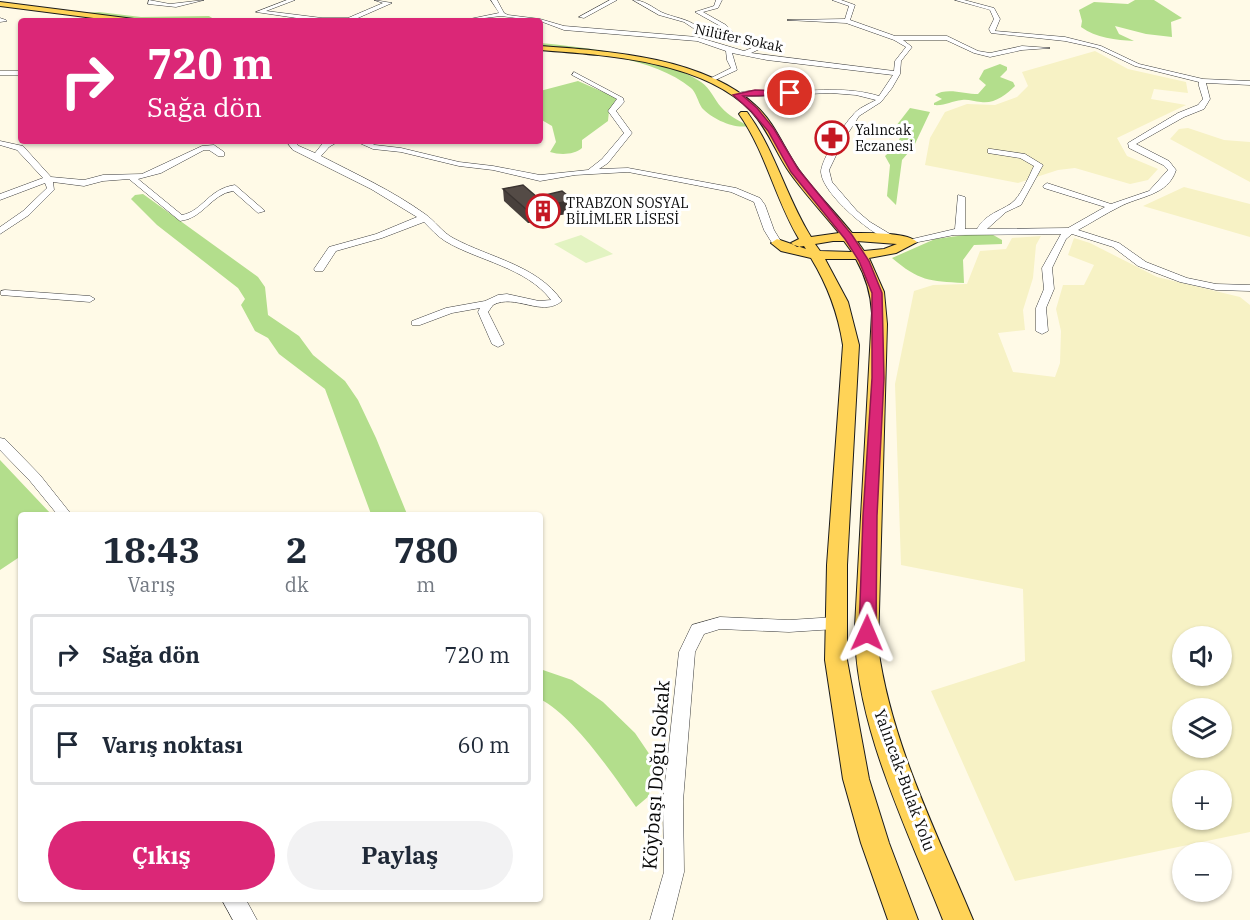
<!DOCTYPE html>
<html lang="tr">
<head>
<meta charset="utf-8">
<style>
	body { margin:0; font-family:"IBM Plex Serif",serif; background:#f2f2f3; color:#1f2937; height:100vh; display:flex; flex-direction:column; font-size:22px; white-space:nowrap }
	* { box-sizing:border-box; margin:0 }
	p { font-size:20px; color:#747a83 }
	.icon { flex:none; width:33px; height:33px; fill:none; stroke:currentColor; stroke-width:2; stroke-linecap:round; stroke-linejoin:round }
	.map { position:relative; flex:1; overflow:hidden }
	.panel { position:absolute; left:18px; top:512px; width:525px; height:390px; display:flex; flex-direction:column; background:#fff; border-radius:6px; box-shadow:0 2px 4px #0004 }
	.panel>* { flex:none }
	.guide { position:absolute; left:18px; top:18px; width:525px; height:126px; border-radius:6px; box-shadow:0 2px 4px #0004; background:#db2777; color:#fff; overflow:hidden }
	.fabs { position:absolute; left:1172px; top:626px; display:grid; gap:12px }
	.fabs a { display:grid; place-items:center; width:60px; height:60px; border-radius:50%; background:#fff; box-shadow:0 2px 4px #0004; font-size:30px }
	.pin { position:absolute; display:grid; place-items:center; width:51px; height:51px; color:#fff; margin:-26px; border:3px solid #fff; border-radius:50%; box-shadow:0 2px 6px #0007 }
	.me { position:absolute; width:66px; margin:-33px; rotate:1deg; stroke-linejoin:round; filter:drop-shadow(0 0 4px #0008) }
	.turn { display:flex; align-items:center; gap:21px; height:126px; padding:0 30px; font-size:27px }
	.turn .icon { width:78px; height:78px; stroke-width:2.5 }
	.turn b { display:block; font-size:42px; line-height:51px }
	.eta { display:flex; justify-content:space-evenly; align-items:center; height:102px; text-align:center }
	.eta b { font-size:36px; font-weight:700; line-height:42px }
	.button { display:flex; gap:12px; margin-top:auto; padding:12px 30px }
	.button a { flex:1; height:69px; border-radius:36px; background:#db2777; color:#fff; font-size:24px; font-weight:700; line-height:69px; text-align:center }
	.button a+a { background:#f2f2f3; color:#1f2937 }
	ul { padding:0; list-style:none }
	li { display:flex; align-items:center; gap:18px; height:81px; margin:0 12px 9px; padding:0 18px; border:3px solid #e0e1e3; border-radius:6px }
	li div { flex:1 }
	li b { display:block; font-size:22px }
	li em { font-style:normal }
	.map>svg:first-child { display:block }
	.farmland { fill:#f7f2c5; fill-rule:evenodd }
	.forest { fill:#b3de8c }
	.pitch { fill:#e2f3c1 }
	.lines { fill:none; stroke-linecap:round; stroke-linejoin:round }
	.minor-casing { stroke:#3d3d3d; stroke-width:1 }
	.major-casing { stroke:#1b1b1b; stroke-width:2 }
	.minor { fill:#fff; fill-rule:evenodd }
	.major { fill:#ffd357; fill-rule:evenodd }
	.wall { fill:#48403c }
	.shaded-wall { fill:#3b3431 }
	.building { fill:#544b46; stroke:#3b3431; stroke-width:1.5 }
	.route { fill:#db2777; stroke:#8e194d; stroke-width:1.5 }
	.labels { text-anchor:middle; stroke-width:6; stroke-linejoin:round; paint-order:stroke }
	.far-street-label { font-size:14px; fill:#0a0a0a; stroke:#fff }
	.far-poi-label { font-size:14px; fill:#0a0a0a; stroke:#fff; text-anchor:start }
	.street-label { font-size:16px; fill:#0a0a0a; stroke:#fff }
	.near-street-label { font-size:20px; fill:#0a0a0a; stroke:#fff }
</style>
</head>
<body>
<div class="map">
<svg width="1250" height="920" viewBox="0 0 1250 920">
	<rect width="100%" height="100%" fill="#fffae7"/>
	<!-- farmland -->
	<path class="farmland" d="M1095 51 1128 69 1186 82 1188 93 1154 89 1151 99 1186 105 1117 138 1127 156 1158 169 1148 180 1130 184 1075 168 1058 170 1018 183 925 165 930 138 945 112 967 104 995 105 1017 97 1028 86 1022 72Z
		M1188 128 1224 140 1250 142V182L1170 139 1179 129Z
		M1184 187 1250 204V237L1143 206Z
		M1041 236 1036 245 1033 278 1023 310 1025 330 998 333 1013 372 1055 377 1060 363 1061 331 1056 309 1063 285H1084L1094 265 1068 255 1074 238 1090 243 1157 277 1240 297 1250 305V832L1015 881 931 691 1025 661 1023 589 901 565 895 384 914 291 933 285 967 284 980 251 1006 249 1012 238ZM1182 636H1221V675H1182ZM1182 708H1221V747H1182ZM1182 780H1221V819H1182Z"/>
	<!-- forest -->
	<path class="forest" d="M1135 0H1154L1182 18 1171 22 1172 37 1146 34 1115 26 1119 34 1134 41C1116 40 1096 38 1081 27L1082 21 1079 10 1094 2 1128 4Z
		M99 12 141 17 209 16 217 21H149L84 13Z
		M540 43C584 47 665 57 701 82 711 89 714 99 721 107 729 116 738 120 748 126 734 129 712 119 702 108 698 102 696 92 691 88 654 57 586 52 540 46Z
		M1000 64 1007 67V70L1000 77 1013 82 1015 86C1006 95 994 104 981 102 974 102 969 99 962 100 951 101 945 106 934 105V103L942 99 935 95C946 87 965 94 978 94L986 85 979 79 984 70Z
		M578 81 617 98 609 111 608 121 582 140V148C574 155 560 155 550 152L556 142 552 126 540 119V91Z
		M910 108 930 112 914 146 902 160 896 205 887 196 890 165 885 156 897 145 901 135 896 126Z
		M143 194 258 277 265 287 268 315 299 336 313 355 345 381 358 400 376 438 407 514H371L325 389 279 354 268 338 255 331 241 305 245 299 238 288 157 225 131 199 135 195Z
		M988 232 1002 240V244L974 245 963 260 964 283C929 281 919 281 892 258L935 239Z
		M0 460 51 514H21V556L0 570Z
		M540 669 572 680 603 702 635 733 652 758 649 796 636 807C614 776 574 716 540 699Z"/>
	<!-- pitch -->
	<path class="pitch" d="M581 235 613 254 586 263 554 244Z"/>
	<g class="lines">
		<!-- minor casing -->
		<g class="minor-casing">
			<path id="minor" d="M149 0 170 4 204 0 176 7 148 4Z
				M287 0H295L266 11 322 18H348L383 3 374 0 392 3 351 21H317L256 12Z
				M491 0H497L504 13 508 15 540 19 564 26 697 37 744 51 757 46 735 41 722 27 695 12 714 6 716 0H722L718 8 703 12 726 25 739 39 761 43 762 48 751 53 894 71 895 61 906 47 894 40 846 23 787 20 845 19 849 6 832 0H841L855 5 850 20 895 36H947L978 51 990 53 1022 46 1050 48 1022 50 990 57 974 53 946 40H903L912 47 901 61 900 74 892 88 881 102 859 116 843 141 829 170 832 182 857 211 870 222 895 237V241L892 242C872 235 822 194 821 172 821 160 844 124 853 115 858 108 869 104 876 100L856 95 831 93 737 97 734 95C746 88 766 92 780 92 814 91 846 86 879 96L893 75 767 60 732 53 737 70 711 82 709 79 731 68 727 60 726 51 697 41 564 30 540 21 501 16 460 21 499 13Z
				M610 0H617L584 18 579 17Z
				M633 0C644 0 652 7 661 12 674 18 687 18 698 27L693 28 684 22 659 15Z
				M955 0H964L994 8 1000 19 995 31 1065 37 1101 46 1139 64 1203 79 1250 81V85L1206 83 1210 99 1204 109 1184 117 1136 144 1169 161 1176 170C1168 196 1139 196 1119 207 1105 214 1091 223 1078 230L1119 243 1146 262 1187 278 1216 284 1250 285V291L1216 290 1180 282 1138 266 1113 247 1072 234 1066 239 1052 268 1054 289 1046 308 1048 331 1042 334 1036 331V308L1044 289 1042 268 1061 234 954 235 908 244V240L955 229 958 195 965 197V229H977C986 212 1006 210 1015 200 1023 191 1029 176 1034 166L1020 158 988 153V149H991L1025 154 1043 165 1021 205 1006 212 987 229 1068 228 1105 207 1044 188 1043 186 1047 183 1111 204 1149 191 1168 170 1163 165 1129 148 1128 143 1178 113 1198 105 1203 99 1199 86V82L1135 66 1097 48 1065 41 991 33 989 29 994 19 990 10Z
				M0 18 6 20 7 21 0 22Z
				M0 71H21V75H0Z
				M574 72 623 98 624 102 616 111 632 133 608 163 599 169 628 168 736 188 760 198 765 205 774 230 782 243 780 245 772 243 764 230 754 202 731 192 628 172 575 175 540 181 493 170 459 166 401 152 373 149 355 141H366L375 145 401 148 459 162 493 166 540 175 588 170 602 159 624 133 608 111 617 99 572 75Z
				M0 141 23 146 51 177 84 180 103 175 142 174 202 146 214 145 224 152V156H218L209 150H204L161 173 138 179 182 215C203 211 208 189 235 185L265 211 258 213 233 191C211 194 203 219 180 221L129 179 103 181 84 186 53 182 54 190 29 215 0 234V227L23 211 47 188 45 183 0 200V194L43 178 17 150 0 145Z
				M286 141H294L299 146 315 153 323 143 339 141 329 147 321 156C356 174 393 191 425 214 435 221 442 232 453 238 490 258 537 265 562 301 542 318 515 293 493 305L488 312 504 344 498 347 492 344 478 312 480 308 452 313 420 325H412V321L446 308 485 301 498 295 507 294 539 301 551 300C526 267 478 261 445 241 437 236 431 229 424 222L382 238 336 251 323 271H315L314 269 329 247 376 234 417 217 371 189 293 150Z
				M5 290 90 296 95 299 90 302 1 295V291Z
				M0 438 5 439 40 475 71 514H57L30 481 0 450Z
				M720 617 789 620 836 617 842 619 844 623 842 627 836 629 789 632 720 629 704 634 695 652 683 801 684 872 672 920H650L664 872 663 801 679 652 692 625Z
				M221 898H245L257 920H233Z"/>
		</g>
		<!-- major casing -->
		<g class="major-casing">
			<path id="major" d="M0 2 134 19 138 21H117L0 6Z
				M540 46C608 51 704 57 756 106 775 123 784 149 799 170 815 192 835 212 852 233 867 233 907 232 917 242L896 253 869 258 884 292 887 324 878 647C891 743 936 831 973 920H943C908 830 854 725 855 627L872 313C871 293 866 277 856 259H825L848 302 859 345 847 565V660L869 779 889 843 918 920H888L861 843 843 779 825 660 827 565 843 345C838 313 828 286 811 258L781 251 771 243 777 239 806 249 804 246 797 247 791 243 799 239C775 199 766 152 739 114L741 112H747C775 150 786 197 811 237L839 233C823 213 805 194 790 173 776 153 768 129 751 111 703 61 606 55 540 50ZM833 241H844L852 252 820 251 815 244ZM857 241 897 244 884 249 864 251Z"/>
		</g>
		<!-- minor -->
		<use href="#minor" class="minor"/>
		<!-- major -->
		<use href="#major" class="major"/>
	</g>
	<!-- wall -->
	<path class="wall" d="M503 189 537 197 573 200V212L528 223 504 201Z"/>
	<!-- shaded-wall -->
	<path class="shaded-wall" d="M573 200V212L528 223 527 210Z"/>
	<!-- building -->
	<path class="building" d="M523 185 537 197 562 191 573 200 527 210 503 189Z"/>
	<!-- route -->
	<path class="route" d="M755 90 790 91 794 93 790 95 743 96 757 108 774 129 798 169 852 235 869 261 882 293 884 378 877 516 876 633 873 638 867 640 862 638 859 633 863 516 872 378V293L859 261 845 239 791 172 768 131 751 111 733 95Z"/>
	<!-- icons -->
	<defs>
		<g id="pharmacy-ring" transform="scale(1.725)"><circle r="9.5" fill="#fff" stroke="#c51823" stroke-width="1.5"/><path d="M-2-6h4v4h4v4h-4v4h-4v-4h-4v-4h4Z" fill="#c51823"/></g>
		<g id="building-ring" transform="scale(1.725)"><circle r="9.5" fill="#fff" stroke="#c51823" stroke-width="1.5"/><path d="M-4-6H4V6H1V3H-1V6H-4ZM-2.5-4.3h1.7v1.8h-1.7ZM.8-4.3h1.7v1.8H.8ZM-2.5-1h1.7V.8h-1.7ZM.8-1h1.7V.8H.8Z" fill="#c51823"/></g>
	</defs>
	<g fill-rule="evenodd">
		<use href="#pharmacy-ring" x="832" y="138"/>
		<use href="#building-ring" x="543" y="211"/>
	</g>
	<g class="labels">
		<!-- far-street labels -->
		<g class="far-street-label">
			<text transform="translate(739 38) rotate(12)" y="5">Nilüfer Sokak</text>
		</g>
		<!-- far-poi labels -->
		<g class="far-poi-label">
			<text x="855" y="135">Yalıncak<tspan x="855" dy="16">Eczanesi</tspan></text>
			<text x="566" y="208">TRABZON SOSYAL<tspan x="566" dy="16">BİLİMLER LİSESİ</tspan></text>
		</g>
		<!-- street labels -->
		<g class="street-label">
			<text transform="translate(905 780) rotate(70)" y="6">Yalıncak-Bulak Yolu</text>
		</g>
		<!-- near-street labels -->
		<g class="near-street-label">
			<text transform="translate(656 775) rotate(-86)" y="7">Köybaşı Doğu Sokak</text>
		</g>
	</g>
</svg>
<div class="fabs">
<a><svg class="icon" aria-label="sound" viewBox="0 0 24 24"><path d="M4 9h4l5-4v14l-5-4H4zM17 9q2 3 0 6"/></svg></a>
<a><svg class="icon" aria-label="layers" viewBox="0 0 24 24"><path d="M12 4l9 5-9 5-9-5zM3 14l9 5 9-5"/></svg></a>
<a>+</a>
<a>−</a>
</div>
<div class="pin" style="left:790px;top:93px;background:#d93025"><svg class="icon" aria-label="arrive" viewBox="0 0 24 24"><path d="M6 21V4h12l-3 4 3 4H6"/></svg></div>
<svg class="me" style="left:867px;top:633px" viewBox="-20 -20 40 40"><path d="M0-17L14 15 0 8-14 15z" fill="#db2777" stroke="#fff" stroke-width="4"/></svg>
<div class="guide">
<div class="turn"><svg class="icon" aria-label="right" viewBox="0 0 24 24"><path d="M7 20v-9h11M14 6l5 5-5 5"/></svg><div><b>720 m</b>Sağa dön</div></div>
</div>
<section class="panel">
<div class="eta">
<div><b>18:43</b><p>Varış</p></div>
<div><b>2</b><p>dk</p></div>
<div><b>780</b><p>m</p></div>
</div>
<ul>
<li><svg class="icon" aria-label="right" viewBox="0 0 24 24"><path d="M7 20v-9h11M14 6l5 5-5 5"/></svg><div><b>Sağa dön</b></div><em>720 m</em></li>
<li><svg class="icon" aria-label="arrive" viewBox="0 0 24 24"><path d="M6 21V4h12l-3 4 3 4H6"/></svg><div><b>Varış noktası</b></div><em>60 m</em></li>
</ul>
<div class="button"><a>Çıkış</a><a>Paylaş</a></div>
</section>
</div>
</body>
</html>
